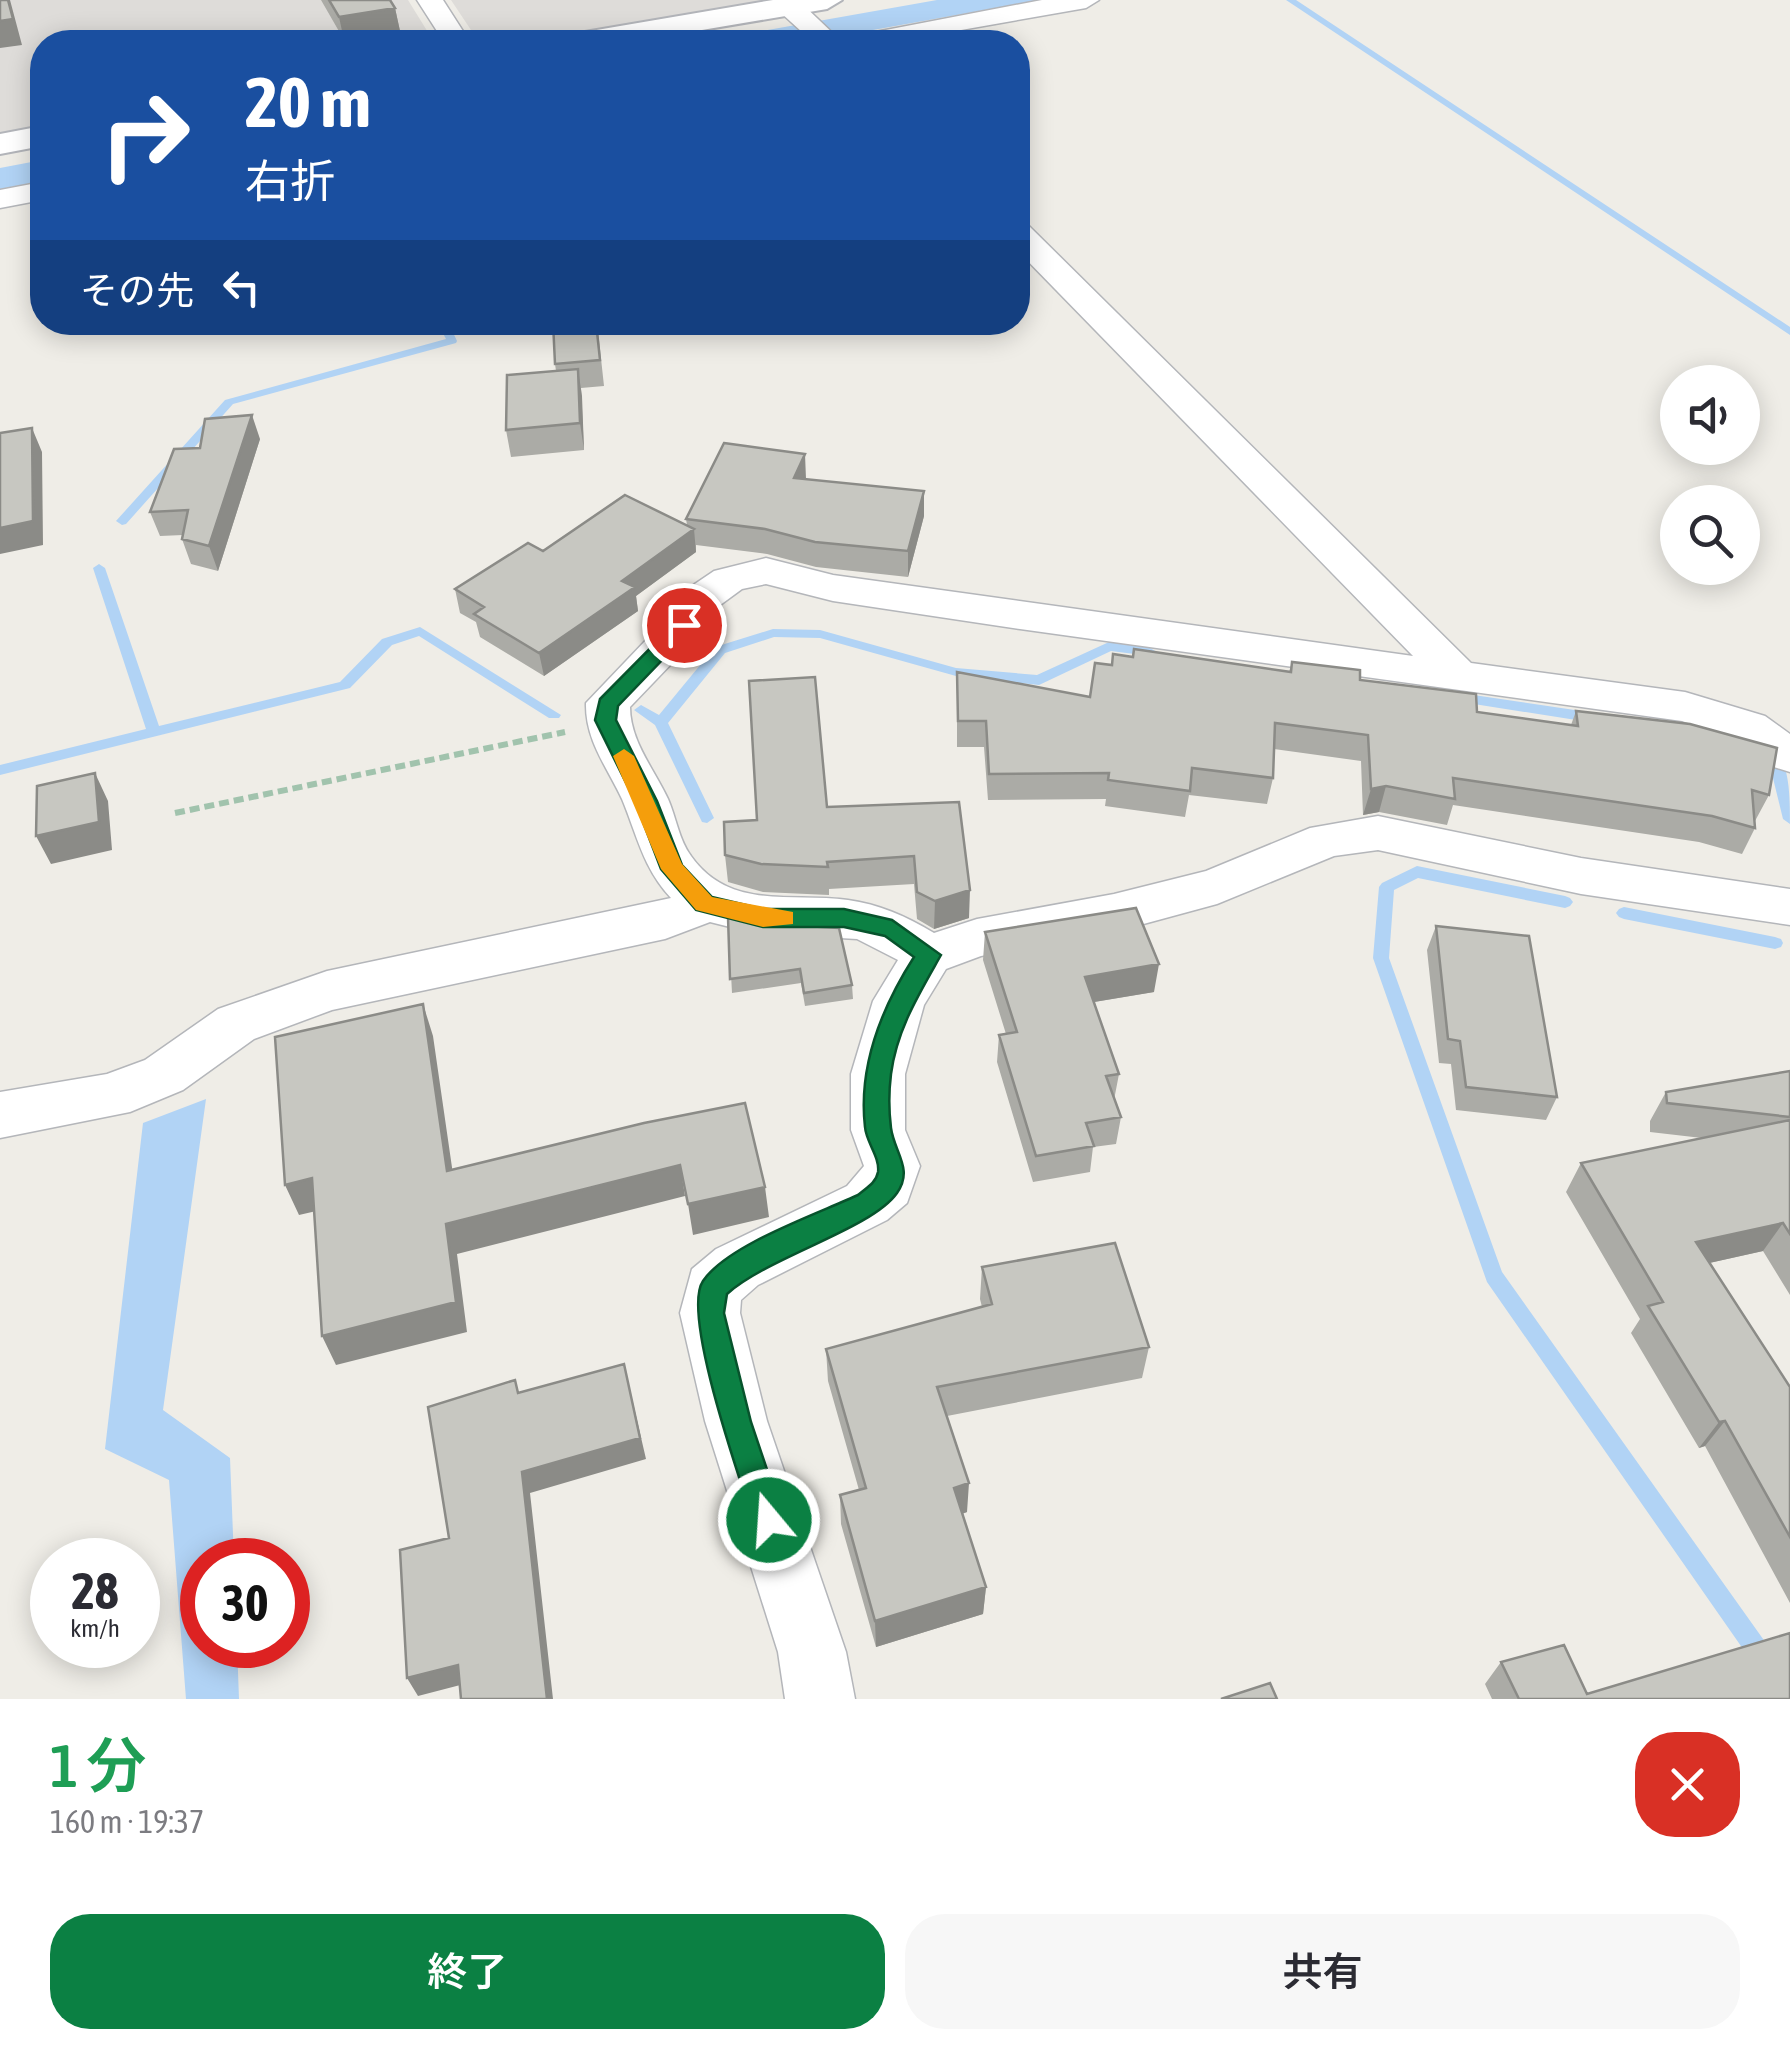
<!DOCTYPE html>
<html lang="ja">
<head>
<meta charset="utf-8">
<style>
	body { margin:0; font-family:"Asap Condensed","Noto Sans JP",sans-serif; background:#f7f7f7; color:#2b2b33; height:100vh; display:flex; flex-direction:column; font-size:38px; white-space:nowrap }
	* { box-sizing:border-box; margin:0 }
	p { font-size:32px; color:#7c7c81 }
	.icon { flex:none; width:55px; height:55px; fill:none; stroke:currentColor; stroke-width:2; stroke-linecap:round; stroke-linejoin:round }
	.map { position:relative; height:1699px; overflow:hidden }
	.side { display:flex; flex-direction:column; background:#fff; flex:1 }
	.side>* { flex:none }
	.guide { position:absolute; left:30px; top:30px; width:1000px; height:305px; border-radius:40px; box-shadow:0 5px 25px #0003; background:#1a4fa0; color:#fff; overflow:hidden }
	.controls { position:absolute; left:1660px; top:365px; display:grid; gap:20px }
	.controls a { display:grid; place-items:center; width:100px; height:100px; border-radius:50%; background:#fff; box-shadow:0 5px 25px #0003; font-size:50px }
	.speed { position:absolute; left:30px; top:1538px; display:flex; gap:20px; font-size:50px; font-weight:700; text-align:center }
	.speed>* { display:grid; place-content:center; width:130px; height:130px; border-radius:50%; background:#fff; box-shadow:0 5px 25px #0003; line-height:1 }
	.speed small { font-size:25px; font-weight:400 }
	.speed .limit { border:15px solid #d22; background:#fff; color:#111 }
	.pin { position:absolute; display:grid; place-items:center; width:85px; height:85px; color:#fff; margin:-42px; border:5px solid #fff; border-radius:50%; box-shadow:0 2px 10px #0007 }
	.me { position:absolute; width:110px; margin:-55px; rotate:342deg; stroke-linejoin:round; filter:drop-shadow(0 0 8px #0008) }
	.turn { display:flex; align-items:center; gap:35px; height:210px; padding:0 50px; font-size:45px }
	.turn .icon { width:130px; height:130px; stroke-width:2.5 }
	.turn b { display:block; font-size:70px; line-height:85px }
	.then { display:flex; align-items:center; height:95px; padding:0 50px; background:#0003; gap:20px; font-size:38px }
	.round { display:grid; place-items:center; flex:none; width:105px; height:105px; border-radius:40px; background:#f7f7f7 }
	.overview { display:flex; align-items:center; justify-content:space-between; height:170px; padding:0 50px }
	h1 { font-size:60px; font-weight:600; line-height:75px; color:#1e9e55 }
	.primary-button { display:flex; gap:20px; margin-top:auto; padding:20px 50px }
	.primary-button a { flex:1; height:115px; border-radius:40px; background:#0b8043; color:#fff; font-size:40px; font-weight:600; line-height:115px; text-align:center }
	.primary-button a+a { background:#f7f7f7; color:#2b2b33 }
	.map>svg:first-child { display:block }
	.industrial { fill:#dedcd9 }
	.water { fill:#b1d3f5 }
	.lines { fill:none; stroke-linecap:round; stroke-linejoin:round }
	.stream { fill:#b1d3f5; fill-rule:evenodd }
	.street-casing { stroke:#b4b6ba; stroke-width:3 }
	.secondary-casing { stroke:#b3b5ba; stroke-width:4 }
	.path { stroke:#a1c3ad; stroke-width:6; stroke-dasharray:10 5; stroke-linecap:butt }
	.street { fill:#fff; fill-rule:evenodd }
	.secondary { fill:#fff; fill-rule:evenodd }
	.wall { fill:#ababa6 }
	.shaded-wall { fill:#8b8b87 }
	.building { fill:#c7c7c1; stroke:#8b8b87; stroke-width:2.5 }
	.route { fill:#0b8043; stroke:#07532c; stroke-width:2.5 }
	.slow { fill:#f59e0b }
</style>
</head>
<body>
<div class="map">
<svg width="1790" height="1699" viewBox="0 0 1790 1699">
	<rect width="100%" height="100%" fill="#efede7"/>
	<!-- industrial -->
	<path class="industrial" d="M0 0H408L434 42H42V127L0 135Z
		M451 0H788L539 42H479Z"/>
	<!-- water -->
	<path class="water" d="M937 0H1040L806 42H700Z
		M42 160V181L0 189V168Z
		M206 1099 163 1410 230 1458 234 1560H202V1645H237L239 1699H186L169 1480 105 1449 143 1123Z"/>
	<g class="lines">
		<!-- stream -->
		<path class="stream" d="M1286 0H1296L1790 327V335Z
			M437 322H448L457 341 456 343 233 404 126 524 122 525 116 521 225 400 446 339Z
			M99 564 105 568 159 726 340 682 382 639 420 627 561 715 559 718H549L419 636 392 645 350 688 0 775V765L146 729 93 568Z
			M773 629 820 630 956 668 1037 675 1109 642 1150 648 1157 652 1150 656 1111 651 1039 685 956 676 820 638 774 637 725 653 668 723 714 818 707 823 702 822 655 725 634 710 641 705 659 715 715 647Z
			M1460 693 1595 713 1602 718 1595 723 1455 701 1453 698 1455 695Z
			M1761 756C1768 758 1780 760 1784 766 1790 780 1790 808 1790 824L1783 819 1771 770 1756 765 1754 761Z
			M1417 866 1565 896 1570 898 1573 902 1570 906 1565 908 1418 878 1394 890 1389 958 1502 1272 1773 1653 1776 1661 1773 1669 1765 1672 1757 1669 1487 1282 1373 958 1379 887 1382 883Z
			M1624 907 1775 937 1781 939 1783 943 1781 947 1775 949 1624 919 1619 917 1616 913 1619 909Z"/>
		<!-- street casing -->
		<g class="street-casing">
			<path id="street" d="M417 0H443L470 42H444Z
				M782 0H798L839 39 1042 0H1099L1086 8 893 42H813L780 12 776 6Z
				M42 182V200L0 208V190Z
				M1018 223 1029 226 1471 663 1685 692 1765 716 1790 734V772L1774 767 1733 738 1682 721 1020 629 833 601 766 584 742 589 712 611 699 635 630 707C630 741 654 769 668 799 676 817 679 840 691 856 730 911 791 892 848 900 878 904 908 917 934 933L977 919 1114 894 1206 871 1310 828 1378 816 1581 858 1790 889V925L1581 894 1378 850 1334 856 1217 904 1114 932 981 956 946 969 924 1005 905 1074V1130L920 1166 907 1203 887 1220 758 1285 741 1300 740 1313 767 1421 846 1652 855 1699H785L778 1652 705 1421 680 1313 692 1269 716 1249 847 1186 864 1166 851 1130V1074L873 1001 898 960 857 939 754 933 710 922 665 939 332 1010 254 1039 183 1090 130 1112 0 1138V1092L107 1074 145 1060 218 1009 327 971 671 898C643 868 637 835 622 799 607 767 585 740 586 703L667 618 680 594 714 571 766 558 833 575 1413 656 1018 251Z"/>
		</g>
		<!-- secondary casing -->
		<g class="secondary-casing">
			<path id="secondary" d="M773 0H842L827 9 631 42H563L579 33Z
				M42 126V146L0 154V134Z"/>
		</g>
		<!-- path -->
		<path class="path" d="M175 813 565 732"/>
		<!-- street -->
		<use href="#street" class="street"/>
		<!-- secondary -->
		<use href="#secondary" class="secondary"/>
	</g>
	<!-- wall -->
	<path class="wall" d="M321 0H390L395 8 400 31 344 40Z
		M597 322 604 386 581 388 584 450 511 457 506 430 556 371 555 364Z
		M260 439 218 571 191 564 182 539 183 535 160 536 150 512 200 448Z
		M806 479 924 491V516L908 577 816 567 767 554 696 545V552L636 596 638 611 544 676 480 637 476 622 460 613 455 589 543 551 687 525 686 519Z
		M1292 662 1477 712 1571 725 1576 711 1769 795 1755 821V828L1742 854 1699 842 1453 805 1447 825 1379 812 1363 815 1361 761 1274 749 1273 778 1267 804 1189 795 1185 817 1105 806 1106 799 988 800 984 747H957V672L1090 697 1112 665 1289 672Z
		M959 802 969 918 934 929 917 919 914 884 829 889V895L763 892 728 882 725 855 757 820 827 807Z
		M728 917 852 985 853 999 805 1006 801 983 732 993Z
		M1436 926 1557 1097 1546 1120 1456 1110 1451 1064 1439 1063 1427 950Z
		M985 932 1154 992 1094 1002 1119 1074 1114 1100 1121 1117 1116 1144 1093 1147 1090 1172 1033 1182 997 1062 999 1035 1006 1034 983 960Z
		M1790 1071V1295L1763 1251 1709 1263 1790 1387V1603L1705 1446 1699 1448 1631 1333 1640 1319 1566 1192 1581 1163 1702 1138 1650 1132V1121L1666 1092Z
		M982 1267 1149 1347 1142 1378 947 1416 967 1512 962 1514 986 1587 983 1614 876 1647 841 1524 840 1495 859 1490 828 1381 826 1349 982 1307 980 1299Z
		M1501 1662 1587 1694 1790 1699H1492L1485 1684Z"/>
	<!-- shaded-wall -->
	<path class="shaded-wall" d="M8 0H10L22 45 0 48V21Z
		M395 8 400 31 344 40 339 17Z
		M578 369 582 396 584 450 580 423Z
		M252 415 260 439 218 571 209 546Z
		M32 428 42 452 43 545 0 554V528Z
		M805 454 806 479 794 478Z
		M924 491V516L908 577V551Z
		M694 529 696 552 636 596 638 611 544 676 539 653 622 581Z
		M95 773 108 801 112 850 51 864 36 836Z
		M1386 786 1379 812 1363 815 1371 789Z
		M970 890 969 918 934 929 935 901Z
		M1159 964 1154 992 1082 1004 1085 977Z
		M423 1004 433 1036 457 1202 447 1171Z
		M680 1165 685 1196 457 1254 467 1332 336 1365 322 1336 446 1224Z
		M312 1178 325 1209 299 1215 285 1185Z
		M765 1187 769 1217 693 1235 688 1204Z
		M1783 1223 1763 1251 1678 1270 1696 1242Z
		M624 1364 646 1459 530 1493 553 1699H547L522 1472Z
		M1725 1421 1705 1446 1699 1448 1719 1422Z
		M969 1483 967 1512 952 1517 954 1488Z
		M986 1587 983 1614 876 1647 875 1621Z
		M458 1665 468 1683 418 1696 407 1678Z"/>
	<!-- building -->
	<path class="building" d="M0 0H8L13 19 0 21Z
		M329 0H390L395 8 339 17Z
		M553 322H596L600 360 555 364Z
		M578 369 580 423 506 430 507 375Z
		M252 415 209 546 182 539 188 510 150 512 174 449 200 448 205 419Z
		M32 428 33 521 0 528V433Z
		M724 443 805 454 794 478 924 491 908 551 815 542 765 529 686 519Z
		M625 495 694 529 622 581 635 587 539 653 474 614 484 607 455 589 528 543 543 551Z
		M1134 649 1291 672 1292 662 1360 670V680L1476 694 1477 712 1578 726 1576 711 1690 724 1777 748 1769 795 1752 790 1755 828 1712 816 1453 778 1455 799 1386 786 1371 789 1368 735 1275 723 1273 778 1192 768 1190 791 1108 780 1109 773 989 774 986 721H958L957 672 1090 697 1095 663 1112 665 1113 654 1133 657Z
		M815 677 827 807 959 802 970 890 935 901 917 892 914 856 827 862 828 867 761 864 725 855 724 822 757 820 749 681Z
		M95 773 99 822 36 836 37 786Z
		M1136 908 1159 964 1085 977 1119 1074 1106 1076 1121 1117 1086 1123 1094 1146 1036 1156 999 1035 1017 1032 985 932Z
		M728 917 752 923 839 928 852 985 804 993 800 969 730 979Z
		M1436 926 1529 936 1557 1097 1466 1087 1460 1041 1448 1039Z
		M423 1004 447 1171 644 1123 745 1103 765 1187 688 1204 680 1165 446 1224 456 1302 322 1336 312 1178 285 1185 275 1037Z
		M1790 1071V1117L1667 1103 1666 1092Z
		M1790 1120V1234L1783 1223 1696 1242 1790 1387V1537L1725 1421 1719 1422 1648 1306 1663 1302 1581 1163Z
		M1115 1243 1149 1347 937 1387 969 1483 954 1488 986 1587 875 1621 840 1495 866 1488 826 1349 992 1304 982 1267Z
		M624 1364 640 1438 522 1472 547 1699H461L458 1665 407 1678 400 1550 449 1538 428 1407 515 1380 518 1393Z
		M1790 1633V1699H1519L1501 1662 1564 1645 1587 1694Z
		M1270 1683 1277 1699H1221Z"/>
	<!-- route -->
	<path class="route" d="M684 619 691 621V630L618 706 616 720 657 801 682 865 712 897 763 909H844L892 920 941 955C919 994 897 1029 891 1074 889 1090 889 1112 891 1128 894 1152 914 1169 897 1193 872 1229 768 1257 727 1294L724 1313 751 1422 784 1520 780 1531 769 1536 758 1531 753 1520C740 1479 681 1313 703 1281 727 1245 817 1214 858 1195 866 1188 876 1183 878 1172 880 1157 866 1142 865 1127 858 1067 882 1007 914 957L885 936 844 927H763L696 910 661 869 635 801 595 720 600 699 677 621Z"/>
	<!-- slow -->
	<path class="slow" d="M624 749 634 756 682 864 712 897 793 912V924L763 927 696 910 661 869 613 756Z"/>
</svg>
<div class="controls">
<a><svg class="icon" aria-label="sound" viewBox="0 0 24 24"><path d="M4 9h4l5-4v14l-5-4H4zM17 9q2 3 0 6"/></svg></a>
<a><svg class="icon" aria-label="search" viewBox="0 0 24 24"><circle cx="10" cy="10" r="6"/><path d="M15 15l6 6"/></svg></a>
</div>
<div class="speed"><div>28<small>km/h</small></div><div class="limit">30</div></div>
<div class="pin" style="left:684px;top:625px;background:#d93025"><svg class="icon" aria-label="arrive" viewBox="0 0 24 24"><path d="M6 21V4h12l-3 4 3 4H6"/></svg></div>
<svg class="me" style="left:769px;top:1520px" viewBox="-20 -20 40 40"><circle r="17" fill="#0b8043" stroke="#fff" stroke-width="3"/><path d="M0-11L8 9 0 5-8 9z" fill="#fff"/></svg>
<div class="guide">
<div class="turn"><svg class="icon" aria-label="right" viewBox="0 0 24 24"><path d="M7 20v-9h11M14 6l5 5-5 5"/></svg><div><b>20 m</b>右折</div></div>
<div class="then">その先<svg class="icon" aria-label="left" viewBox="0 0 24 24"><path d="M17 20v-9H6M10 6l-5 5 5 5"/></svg></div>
</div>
</div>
<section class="side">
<div class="overview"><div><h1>1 分</h1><p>160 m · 19:37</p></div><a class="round" style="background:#d93025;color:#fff"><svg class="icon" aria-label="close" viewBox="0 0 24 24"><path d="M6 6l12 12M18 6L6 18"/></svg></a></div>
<div class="primary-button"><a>終了</a><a>共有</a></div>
</section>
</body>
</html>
